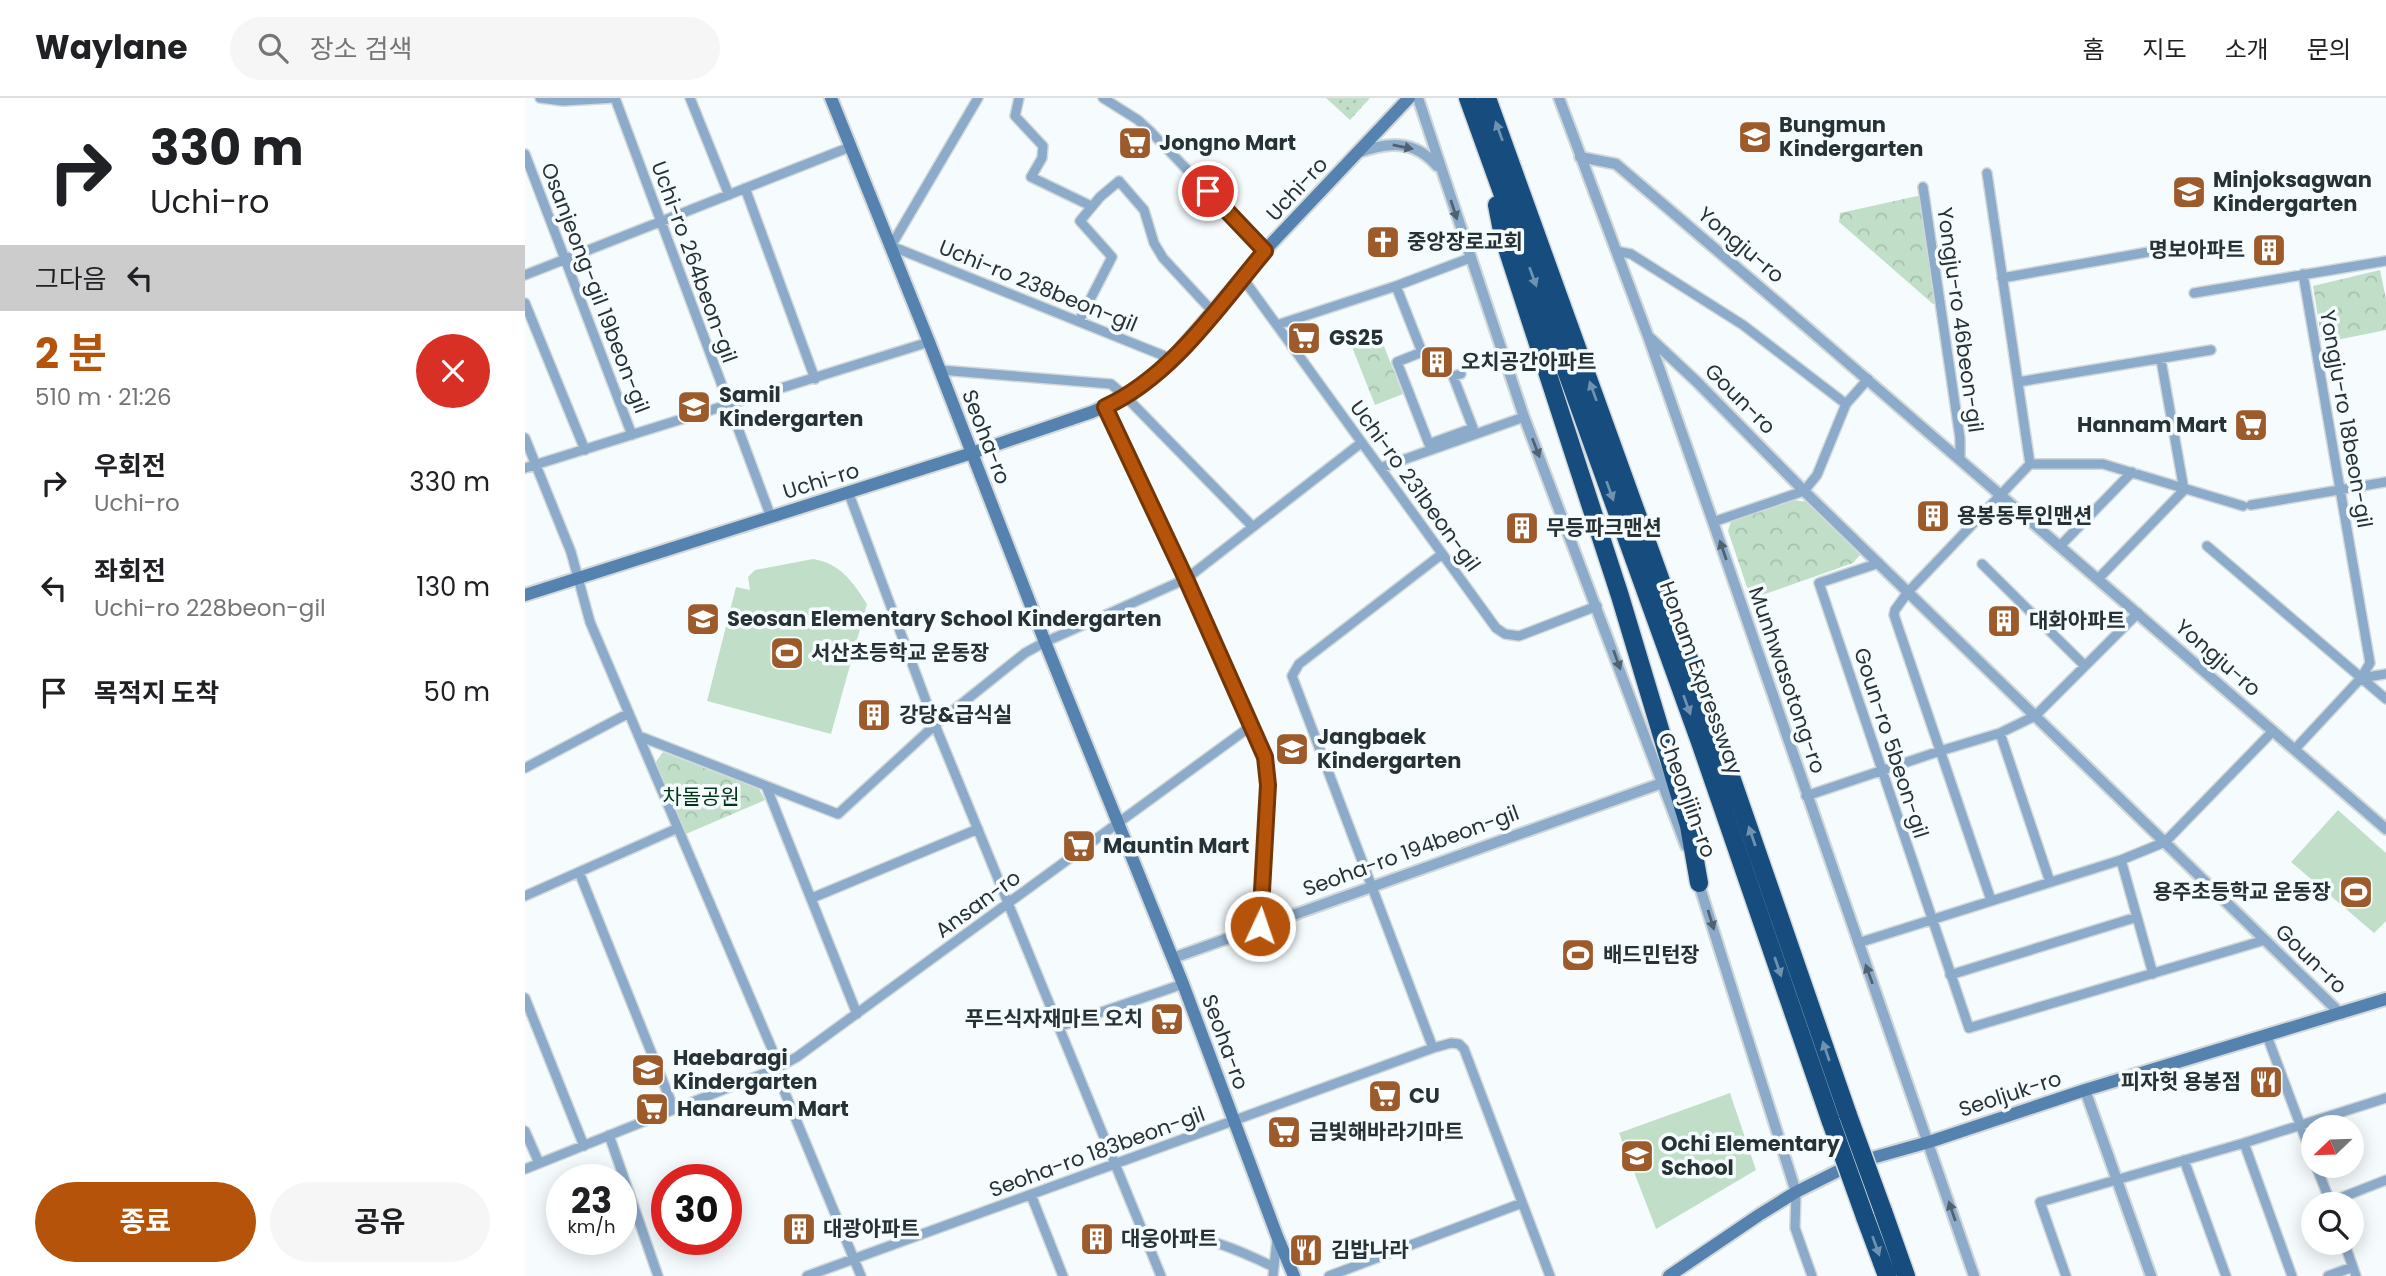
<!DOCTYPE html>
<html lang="ko">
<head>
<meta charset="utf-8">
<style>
	body { margin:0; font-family:Poppins,"Noto Sans KR",sans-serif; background:#f6f6f6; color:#202124; height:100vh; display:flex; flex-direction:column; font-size:26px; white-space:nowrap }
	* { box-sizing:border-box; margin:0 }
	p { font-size:23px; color:#757577 }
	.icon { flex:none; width:38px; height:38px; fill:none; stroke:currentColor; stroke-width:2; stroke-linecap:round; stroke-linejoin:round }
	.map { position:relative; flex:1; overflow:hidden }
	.side { display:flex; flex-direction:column; background:#fff; width:525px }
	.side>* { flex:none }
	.hud { background:#fff; color:#202124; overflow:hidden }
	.needle { width:46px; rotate:247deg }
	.tools { position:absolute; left:1776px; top:1017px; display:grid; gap:14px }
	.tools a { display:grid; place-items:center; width:63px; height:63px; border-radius:50%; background:#fff; box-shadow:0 4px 18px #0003; font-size:35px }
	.speed { position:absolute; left:21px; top:1066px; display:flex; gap:14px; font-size:35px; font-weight:700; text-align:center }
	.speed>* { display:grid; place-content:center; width:91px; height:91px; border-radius:50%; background:#fff; box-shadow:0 4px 18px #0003; line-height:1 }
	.speed small { font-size:18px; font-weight:400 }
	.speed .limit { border:10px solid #d22; background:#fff; color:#111 }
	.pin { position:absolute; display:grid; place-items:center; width:60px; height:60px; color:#fff; margin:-30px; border:4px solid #fff; border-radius:50%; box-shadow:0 2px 7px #0007 }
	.me { position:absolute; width:77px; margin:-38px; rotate:3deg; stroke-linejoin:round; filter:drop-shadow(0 0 5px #0008) }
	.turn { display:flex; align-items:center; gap:24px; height:147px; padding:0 35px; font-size:32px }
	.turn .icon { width:91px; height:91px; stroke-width:2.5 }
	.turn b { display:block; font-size:49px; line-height:60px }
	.then { display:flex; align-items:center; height:66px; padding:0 35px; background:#0003; gap:14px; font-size:26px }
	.round { display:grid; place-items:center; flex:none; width:74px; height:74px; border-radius:37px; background:#f6f6f6 }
	.head { display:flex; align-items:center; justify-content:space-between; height:119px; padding:0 35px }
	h1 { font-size:42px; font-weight:700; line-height:52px; color:#b45309 }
	.action { display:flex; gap:14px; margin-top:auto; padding:14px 35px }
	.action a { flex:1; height:80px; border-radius:42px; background:#b45309; color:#fff; font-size:28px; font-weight:700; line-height:80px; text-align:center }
	.action a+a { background:#f6f6f6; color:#202124 }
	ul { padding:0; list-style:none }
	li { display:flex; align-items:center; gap:21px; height:105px; padding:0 35px }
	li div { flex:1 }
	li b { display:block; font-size:26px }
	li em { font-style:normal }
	header { display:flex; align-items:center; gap:42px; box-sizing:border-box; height:98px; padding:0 35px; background:#fff; border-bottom:2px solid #e0e0e0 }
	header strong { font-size:33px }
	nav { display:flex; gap:38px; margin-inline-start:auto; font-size:24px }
	.search { width:490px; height:63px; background:#f6f6f6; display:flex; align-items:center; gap:18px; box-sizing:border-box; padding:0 24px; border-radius:38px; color:#757577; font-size:26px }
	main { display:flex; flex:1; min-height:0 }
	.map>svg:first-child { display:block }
	.grass { fill:url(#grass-dots) }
	.forest { fill:url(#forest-crowns) }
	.pitch { fill:#c1dfc8 }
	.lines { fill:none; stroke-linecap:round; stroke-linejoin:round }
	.minor-casing { stroke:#d1d8da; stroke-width:12 }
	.tertiary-casing { stroke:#d1d8da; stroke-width:14 }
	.secondary-casing { stroke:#d1d8da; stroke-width:16 }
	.motorway-casing { stroke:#d1d8da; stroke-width:21 }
	.minor { stroke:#8caac9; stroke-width:9 }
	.tertiary { stroke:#8caac9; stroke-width:10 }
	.secondary { stroke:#5682b0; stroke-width:12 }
	.motorway { stroke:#164c7e; stroke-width:18 }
	.motorway-bridge-casing { stroke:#d1d8da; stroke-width:21; stroke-linecap:butt }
	.motorway-bridge { stroke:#164c7e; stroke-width:18 }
	.oneway { fill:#7092b1 }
	.oneway2 { fill:#4f6271 }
	.route-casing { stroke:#753606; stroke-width:18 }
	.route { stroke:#b45309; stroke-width:12 }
	.labels { text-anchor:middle; stroke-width:7; stroke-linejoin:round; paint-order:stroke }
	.poi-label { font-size:21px; font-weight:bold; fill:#273236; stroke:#f6fcfe; text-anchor:start }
	.street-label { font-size:21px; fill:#273236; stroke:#f6fcfe }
	.park-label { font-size:21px; fill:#003617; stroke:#f6fcfe }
</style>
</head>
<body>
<header>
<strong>Waylane</strong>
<div class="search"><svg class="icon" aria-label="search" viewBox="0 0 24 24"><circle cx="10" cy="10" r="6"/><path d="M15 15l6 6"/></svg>장소 검색</div>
<nav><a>홈</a><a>지도</a><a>소개</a><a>문의</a></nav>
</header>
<main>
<section class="side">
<div class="hud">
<div class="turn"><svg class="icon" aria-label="right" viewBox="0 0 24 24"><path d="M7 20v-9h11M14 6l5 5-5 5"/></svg><div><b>330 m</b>Uchi-ro</div></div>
<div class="then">그다음<svg class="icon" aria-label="left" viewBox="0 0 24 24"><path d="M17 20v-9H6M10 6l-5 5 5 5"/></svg></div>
</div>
<div class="head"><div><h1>2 분</h1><p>510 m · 21:26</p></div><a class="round" style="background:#d93025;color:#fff"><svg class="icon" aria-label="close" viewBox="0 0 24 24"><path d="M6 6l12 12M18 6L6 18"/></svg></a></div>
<ul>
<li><svg class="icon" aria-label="right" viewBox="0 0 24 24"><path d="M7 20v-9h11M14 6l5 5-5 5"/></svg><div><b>우회전</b><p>Uchi-ro</p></div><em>330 m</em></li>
<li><svg class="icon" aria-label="left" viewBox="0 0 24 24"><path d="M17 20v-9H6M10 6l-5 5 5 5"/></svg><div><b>좌회전</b><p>Uchi-ro 228beon-gil</p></div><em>130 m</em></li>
<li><svg class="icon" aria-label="arrive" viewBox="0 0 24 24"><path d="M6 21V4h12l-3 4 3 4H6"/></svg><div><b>목적지 도착</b></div><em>50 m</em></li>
</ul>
<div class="action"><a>종료</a><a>공유</a></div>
</section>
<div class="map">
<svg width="1861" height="1178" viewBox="0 0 1861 1178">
	<defs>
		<pattern id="grass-dots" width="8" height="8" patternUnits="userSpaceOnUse" patternTransform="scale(1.75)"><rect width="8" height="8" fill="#c1dfc8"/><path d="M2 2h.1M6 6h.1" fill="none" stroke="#a6c0ac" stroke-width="1.8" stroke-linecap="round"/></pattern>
		<pattern id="forest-crowns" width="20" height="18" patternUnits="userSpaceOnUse" patternTransform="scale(1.75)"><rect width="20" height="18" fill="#c1dfc8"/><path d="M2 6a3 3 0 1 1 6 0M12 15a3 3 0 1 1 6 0" fill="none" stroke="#a6c0ac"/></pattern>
	</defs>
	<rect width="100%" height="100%" fill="#f6fcfe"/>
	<!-- grass -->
	<path class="grass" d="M801 0H845L825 22Z"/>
	<!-- forest -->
	<path class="forest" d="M1397 97 1412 205 1408 206 1314 124 1315 115Z
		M1855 172 1861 201V232L1797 245 1788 188Z
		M855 238 878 296 850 307 827 249Z
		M1268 402 1283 404 1335 457 1328 465 1226 501 1203 433 1206 423Z
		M138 654 234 691 240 702 161 736 130 665Z"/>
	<!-- pitch -->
	<path class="pitch" d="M288 461C315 465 328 484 342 506L306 636 182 603 211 489 225 492 223 479 230 472Z
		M1813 712 1861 755V823L1849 835 1766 764Z
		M1064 844 1070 861 1042 870 1036 853Z
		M1205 995 1231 1072 1131 1131 1094 1035Z"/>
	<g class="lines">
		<!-- minor casing -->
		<g class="minor-casing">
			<path id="minor" d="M15 0 38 3 90 0
				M90 0 246 419
				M165 0 204 97
				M453 0 366 148 647 261
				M494 0 490 18 518 48 517 60 506 79 566 108
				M578 0 613 22 626 34 740 153
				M0 56 107 337
				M1462 75 1505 366 1383 494 1370 512 1369 517 1466 802
				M1398 89 1435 340V361
				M220 90 290 281
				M1091 153 1106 156 1218 227 1321 306 1343 281
				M0 177 325 49
				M717 179 971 530 980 536 994 538 1072 508
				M1477 180 1657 148
				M871 188 897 254 872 264 904 346 948 330 928 278 936 276
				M1669 195 1861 163
				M0 205 60 352
				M554 223 587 159 555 123 575 99 594 83 619 112 629 145 638 160 688 214
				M752 227 871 188 945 160
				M1636 262 1659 392
				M415 272 586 286 601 299 728 429
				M1493 284 1686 252
				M580 309 661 481 740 659 743 687 735 828
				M0 340 46 454 65 524 247 951 250 971 336 1178
				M1505 366H1578L1718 408
				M0 370 404 244
				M855 370 999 319
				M324 396 410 627 636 1178
				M1726 407 1861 384
				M1188 424 1279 393 1292 377 1321 306
				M1535 448 1607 374
				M1682 448 1861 601
				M1354 465 1294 485 1444 930 1740 842
				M1457 466 1560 568
				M1573 481 1659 392
				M1836 580 1861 576
				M1475 635 1525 784
				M114 638 313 716 410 627 500 555 520 544 661 481 836 345
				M1770 651 1836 580 1845 565 1778 176
				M0 670 104 615
				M241 688 332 916
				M1281 698 1415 653 1475 635 1510 618 1613 515
				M1596 762 1628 876
				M54 774 149 1011
				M0 798 153 730
				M287 800 453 731
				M1333 845 1596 762 1640 744 1748 633
				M1425 877 1612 819
				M0 900 59 1048
				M533 929 658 886
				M1742 938 1788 1061
				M908 950 926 945 934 946 939 951 1025 1178
				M0 1033 14 1065
				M84 1037 133 1178
				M1719 1045 1767 1178
				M1659 1062 1701 1178
				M1791 1068 1806 1106
				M0 1071 250 971 272 959 726 628
				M1271 1094 1270 1130 1287 1178
				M506 1097 538 1178
				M1805 1104 1861 1082
				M621 1141C672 1132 704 1148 749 1169
				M1819 1144 1831 1178
				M282 1178 908 950 767 578 774 566 917 456
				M748 1178 752 1141
				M804 1178 997 1105
				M1541 1178 1515 1104 1719 1045 1861 1000
				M1803 1178 1828 1169"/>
		</g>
		<!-- tertiary casing -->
		<g class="tertiary-casing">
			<path id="tertiary" d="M893 0 999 319 1161 748
				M1034 0 1123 238 1188 424 1449 1178
				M832 55C862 44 889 41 912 68
				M1055 59 1091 66C1349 286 1605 508 1861 731
				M1125 240 1173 285 1279 393 1816 916
				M1172 780 1271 1094
				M648 860 1137 685
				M1560 992 1626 1178"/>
		</g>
		<!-- secondary casing -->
		<g class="secondary-casing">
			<path id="secondary" d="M306 0 404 244 520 544 658 886 752 1138 769 1178
				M0 497 447 355 567 314 601 299 639 270 746 146 884 0
				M1144 1178 1234 1117 1271 1094 1329 1065 1404 1044 1560 992 1861 901"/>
		</g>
		<!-- motorway casing -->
		<g class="motorway-casing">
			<path id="motorway" d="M943 0 1175 644 1306 1024
				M962 0 1194 644 1323 1017
				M972 107 978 138 1095 498 1164 728 1174 785
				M1358 1113 1381 1178
				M1340 1119 1362 1178"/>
		</g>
		<!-- minor -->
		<use href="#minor" class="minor"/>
		<!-- tertiary -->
		<use href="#tertiary" class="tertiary"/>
		<!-- secondary -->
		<use href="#secondary" class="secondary"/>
		<!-- motorway -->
		<use href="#motorway" class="motorway"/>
		<!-- motorway-bridge casing -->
		<g class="motorway-bridge-casing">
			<path id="motorway-bridge" d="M1323 1017 1358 1113
				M1306 1024 1340 1119"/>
		</g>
		<!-- motorway-bridge -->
		<use href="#motorway-bridge" class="motorway-bridge"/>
	</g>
	<!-- one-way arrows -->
	<defs><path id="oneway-solid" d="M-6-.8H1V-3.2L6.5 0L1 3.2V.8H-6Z" transform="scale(1.75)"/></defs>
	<g class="oneway">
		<use href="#oneway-solid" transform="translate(974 33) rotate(-110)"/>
		<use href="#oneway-solid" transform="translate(1008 179) rotate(70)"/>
		<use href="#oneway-solid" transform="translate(1068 293) rotate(-110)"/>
		<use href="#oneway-solid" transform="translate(1085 393) rotate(70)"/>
		<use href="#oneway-solid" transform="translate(1162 607) rotate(70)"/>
		<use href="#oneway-solid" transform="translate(1227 738) rotate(-109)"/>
		<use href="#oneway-solid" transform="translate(1253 869) rotate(71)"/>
		<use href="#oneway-solid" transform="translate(1301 953) rotate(-109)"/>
		<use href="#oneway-solid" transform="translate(1351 1148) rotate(70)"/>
	</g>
	<g class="oneway2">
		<use href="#oneway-solid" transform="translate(878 49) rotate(11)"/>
		<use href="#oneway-solid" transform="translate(929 112) rotate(72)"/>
		<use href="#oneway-solid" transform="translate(1011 350) rotate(69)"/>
		<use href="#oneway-solid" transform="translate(1198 452) rotate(-109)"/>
		<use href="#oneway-solid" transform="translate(1092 562) rotate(70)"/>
		<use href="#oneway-solid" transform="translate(1186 822) rotate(73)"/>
		<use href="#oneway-solid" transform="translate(1344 876) rotate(-110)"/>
		<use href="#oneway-solid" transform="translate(1427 1113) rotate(-109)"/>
	</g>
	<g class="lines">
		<!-- route casing -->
		<g class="route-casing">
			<path id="route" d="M683 93 740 153C693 209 647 278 580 309L661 481 740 659 743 687 735 828"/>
		</g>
		<!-- route -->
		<use href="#route" class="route"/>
	</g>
	<!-- icons -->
	<defs>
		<g id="school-square" transform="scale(1.75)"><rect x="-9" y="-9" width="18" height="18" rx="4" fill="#9d5a2a" stroke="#f6fcfe"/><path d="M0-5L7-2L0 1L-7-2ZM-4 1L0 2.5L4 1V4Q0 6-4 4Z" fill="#fff"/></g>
		<g id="supermarket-square" transform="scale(1.75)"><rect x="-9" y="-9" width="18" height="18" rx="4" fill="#9d5a2a" stroke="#f6fcfe"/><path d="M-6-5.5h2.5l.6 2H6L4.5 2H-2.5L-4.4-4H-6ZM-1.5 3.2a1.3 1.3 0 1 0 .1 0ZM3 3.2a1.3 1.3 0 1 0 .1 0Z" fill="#fff"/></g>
		<g id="church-square" transform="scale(1.75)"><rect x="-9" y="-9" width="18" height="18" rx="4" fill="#9d5a2a" stroke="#f6fcfe"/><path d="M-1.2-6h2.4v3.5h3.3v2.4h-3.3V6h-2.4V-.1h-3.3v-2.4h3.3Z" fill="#fff"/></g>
		<g id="building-square" transform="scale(1.75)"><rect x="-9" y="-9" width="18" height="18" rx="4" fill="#9d5a2a" stroke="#f6fcfe"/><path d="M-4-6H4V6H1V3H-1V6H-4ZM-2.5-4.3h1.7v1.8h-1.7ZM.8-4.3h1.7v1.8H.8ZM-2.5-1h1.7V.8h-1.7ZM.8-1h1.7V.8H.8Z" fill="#fff"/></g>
		<g id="stadium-square" transform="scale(1.75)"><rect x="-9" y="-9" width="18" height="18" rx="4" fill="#9d5a2a" stroke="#f6fcfe"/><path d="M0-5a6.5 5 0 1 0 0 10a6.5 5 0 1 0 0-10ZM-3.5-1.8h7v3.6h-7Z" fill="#fff"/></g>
		<g id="restaurant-square" transform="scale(1.75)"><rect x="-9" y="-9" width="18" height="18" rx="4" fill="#9d5a2a" stroke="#f6fcfe"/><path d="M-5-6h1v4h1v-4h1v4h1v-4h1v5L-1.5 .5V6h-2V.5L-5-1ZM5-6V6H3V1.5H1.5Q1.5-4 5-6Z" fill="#fff"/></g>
	</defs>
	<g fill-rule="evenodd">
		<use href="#school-square" x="1230" y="39"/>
		<use href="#supermarket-square" x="610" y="45"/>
		<use href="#school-square" x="1664" y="94"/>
		<use href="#church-square" x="858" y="144"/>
		<use href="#building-square" x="1744" y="152"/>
		<use href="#supermarket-square" x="779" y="240"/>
		<use href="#building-square" x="912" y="264"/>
		<use href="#school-square" x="169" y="309"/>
		<use href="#supermarket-square" x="1726" y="327"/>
		<use href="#building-square" x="1408" y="418"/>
		<use href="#building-square" x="997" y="430"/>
		<use href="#school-square" x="178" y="521"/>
		<use href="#building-square" x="1479" y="523"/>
		<use href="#stadium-square" x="262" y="555"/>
		<use href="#building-square" x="349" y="617"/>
		<use href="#school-square" x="767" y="651"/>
		<use href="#supermarket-square" x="554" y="748"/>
		<use href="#stadium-square" x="1831" y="794"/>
		<use href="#stadium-square" x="1053" y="857"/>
		<use href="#supermarket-square" x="642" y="921"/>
		<use href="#school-square" x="123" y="972"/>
		<use href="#restaurant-square" x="1741" y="984"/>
		<use href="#supermarket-square" x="860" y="998"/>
		<use href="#supermarket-square" x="127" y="1011"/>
		<use href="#supermarket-square" x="759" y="1034"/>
		<use href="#school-square" x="1112" y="1058"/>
		<use href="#building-square" x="274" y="1131"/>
		<use href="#building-square" x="572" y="1141"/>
		<use href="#restaurant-square" x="781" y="1152"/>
	</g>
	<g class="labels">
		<!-- poi labels -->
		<g class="poi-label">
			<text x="1254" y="34">Bungmun<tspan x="1254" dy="24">Kindergarten</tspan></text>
			<text x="634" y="52">Jongno Mart</text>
			<text x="1688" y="89">Minjoksagwan<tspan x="1688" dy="24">Kindergarten</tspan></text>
			<text x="882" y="151">중앙장로교회</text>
			<text x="1720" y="159" text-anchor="end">명보아파트</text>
			<text x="804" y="247">GS25</text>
			<text x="936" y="271">오치공간아파트</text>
			<text x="194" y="304">Samil<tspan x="194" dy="24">Kindergarten</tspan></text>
			<text x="1702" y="334" text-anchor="end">Hannam Mart</text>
			<text x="1432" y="425">용봉동투인맨션</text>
			<text x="1021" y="437">무등파크맨션</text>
			<text x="202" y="528">Seosan Elementary School Kindergarten</text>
			<text x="1504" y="530">대화아파트</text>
			<text x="286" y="562">서산초등학교 운동장</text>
			<text x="374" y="624">강당&amp;급식실</text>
			<text x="792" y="646">Jangbaek<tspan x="792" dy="24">Kindergarten</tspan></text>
			<text x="578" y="755">Mauntin Mart</text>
			<text x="1806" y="801" text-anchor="end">용주초등학교 운동장</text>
			<text x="1078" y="864">배드민턴장</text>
			<text x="618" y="928" text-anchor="end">푸드식자재마트 오치</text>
			<text x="148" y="967">Haebaragi<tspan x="148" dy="24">Kindergarten</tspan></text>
			<text x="1716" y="991" text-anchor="end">피자헛 용봉점</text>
			<text x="884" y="1005">CU</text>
			<text x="152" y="1018">Hanareum Mart</text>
			<text x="784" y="1041">금빛해바라기마트</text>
			<text x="1136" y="1053">Ochi Elementary<tspan x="1136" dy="24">School</tspan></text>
			<text x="298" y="1138">대광아파트</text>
			<text x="596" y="1148">대웅아파트</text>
			<text x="806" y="1159">김밥나라</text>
		</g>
		<!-- street labels -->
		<g class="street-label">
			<text transform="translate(772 91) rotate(-47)" y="7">Uchi-ro</text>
			<text transform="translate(1216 147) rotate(40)" y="7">Yongju-ro</text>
			<text transform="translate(169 164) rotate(70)" y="7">Uchi-ro 264beon-gil</text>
			<text transform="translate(513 188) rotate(22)" y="7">Uchi-ro 238beon-gil</text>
			<text transform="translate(70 190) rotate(69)" y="7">Osanjeong-gil 19beon-gil</text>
			<text transform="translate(1435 222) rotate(82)" y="7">Yongju-ro 46beon-gil</text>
			<text transform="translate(1215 301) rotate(45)" y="7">Goun-ro</text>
			<text transform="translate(1821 321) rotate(80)" y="7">Yongju-ro 18beon-gil</text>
			<text transform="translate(461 339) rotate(69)" y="7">Seoha-ro</text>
			<text transform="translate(296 383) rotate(-17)" y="7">Uchi-ro</text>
			<text transform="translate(890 388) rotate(54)" y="7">Uchi-ro 231beon-gil</text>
			<text transform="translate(1693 560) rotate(41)" y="7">Yongju-ro</text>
			<text transform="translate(1176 580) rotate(70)" y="7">Honam Expressway</text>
			<text transform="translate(1262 582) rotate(71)" y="7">Munhwasotong-ro</text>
			<text transform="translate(1366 645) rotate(72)" y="7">Goun-ro 5beon-gil</text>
			<text transform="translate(1162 697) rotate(70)" y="7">Cheonjiin-ro</text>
			<text transform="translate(886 753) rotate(-20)" y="7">Seoha-ro 194beon-gil</text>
			<text transform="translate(453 806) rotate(-36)" y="7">Ansan-ro</text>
			<text transform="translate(1786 861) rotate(44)" y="7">Goun-ro</text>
			<text transform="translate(700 944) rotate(70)" y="7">Seoha-ro</text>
			<text transform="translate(1485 996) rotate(-18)" y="7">Seoljuk-ro</text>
			<text transform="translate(572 1054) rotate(-20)" y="7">Seoha-ro 183beon-gil</text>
		</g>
		<!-- park labels -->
		<g class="park-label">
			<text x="176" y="706">차돌공원</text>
		</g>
	</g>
</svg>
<div class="tools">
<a><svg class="needle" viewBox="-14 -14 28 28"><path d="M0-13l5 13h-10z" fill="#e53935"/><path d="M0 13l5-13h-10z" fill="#757577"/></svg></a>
<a><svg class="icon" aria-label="search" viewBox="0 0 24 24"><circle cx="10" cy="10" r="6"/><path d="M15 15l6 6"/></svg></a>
</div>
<div class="speed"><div>23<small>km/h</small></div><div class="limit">30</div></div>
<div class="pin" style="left:683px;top:93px;background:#d93025"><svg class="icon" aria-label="arrive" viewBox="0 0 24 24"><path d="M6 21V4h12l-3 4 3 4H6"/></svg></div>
<svg class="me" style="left:735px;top:828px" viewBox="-20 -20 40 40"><circle r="17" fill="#b45309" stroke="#fff" stroke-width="3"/><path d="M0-11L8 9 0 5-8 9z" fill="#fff"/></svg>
</div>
</main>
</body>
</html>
